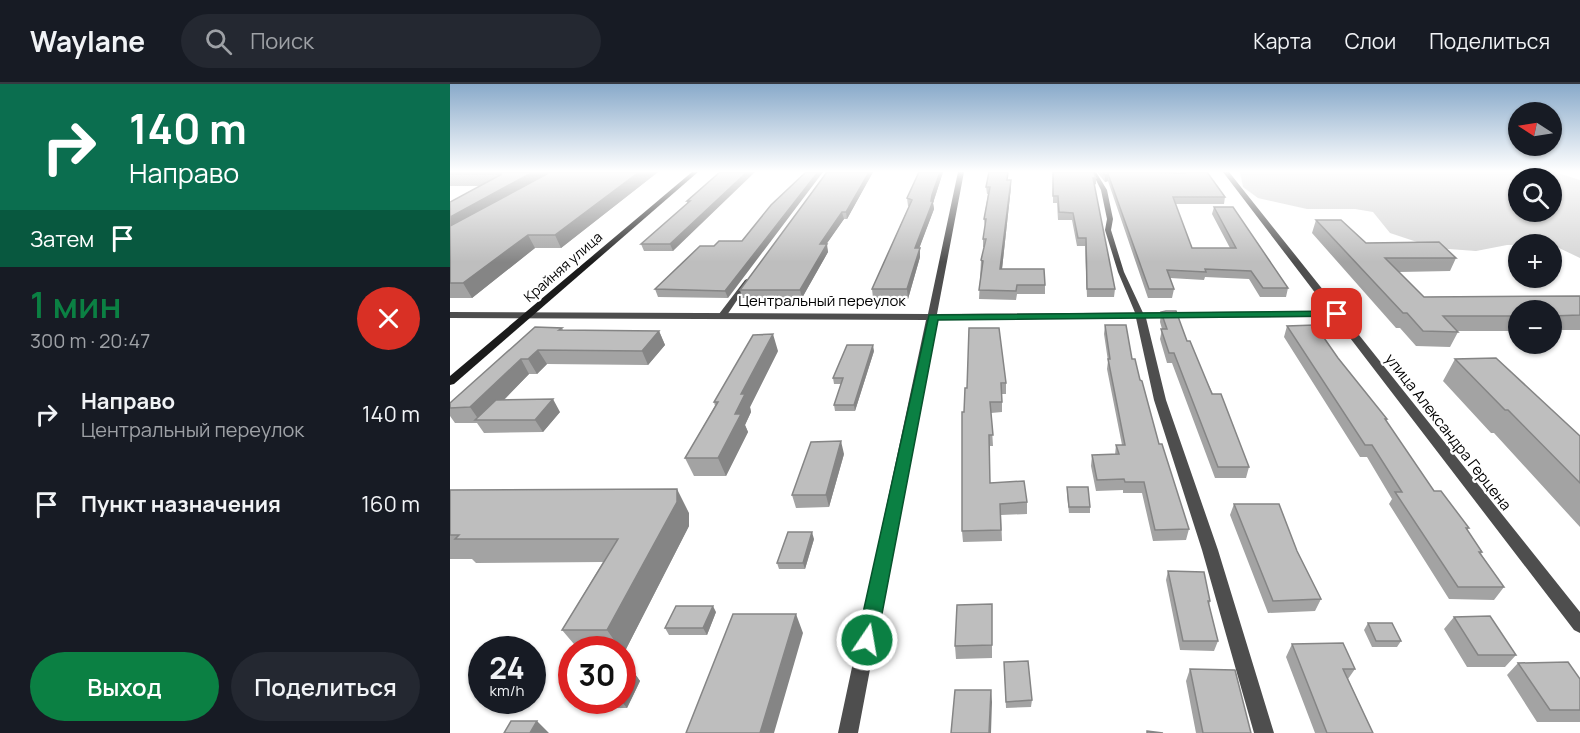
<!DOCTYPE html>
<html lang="ru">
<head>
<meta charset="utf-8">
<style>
	body { margin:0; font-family:Manrope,sans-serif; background:#242831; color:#f1f3f6; height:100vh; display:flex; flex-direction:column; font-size:22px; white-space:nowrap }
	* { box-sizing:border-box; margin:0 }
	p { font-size:20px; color:#9ea1a6 }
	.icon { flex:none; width:33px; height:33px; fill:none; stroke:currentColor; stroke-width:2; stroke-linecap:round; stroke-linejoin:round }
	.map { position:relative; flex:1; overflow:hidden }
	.sheet { display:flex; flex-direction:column; background:#171b24; width:450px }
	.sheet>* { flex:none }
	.top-card { background:#0b6e4f; color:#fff; overflow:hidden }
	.needle { width:39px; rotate:282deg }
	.fabs { position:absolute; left:1058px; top:18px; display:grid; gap:12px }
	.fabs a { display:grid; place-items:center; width:54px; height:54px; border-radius:50%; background:#171b24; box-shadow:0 2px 4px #0004; font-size:30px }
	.speed { position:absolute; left:18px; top:552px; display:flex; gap:12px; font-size:30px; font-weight:700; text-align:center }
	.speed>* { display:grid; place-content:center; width:78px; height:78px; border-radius:50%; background:#171b24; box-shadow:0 2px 4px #0004; line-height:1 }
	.speed small { font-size:15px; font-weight:400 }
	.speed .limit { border:9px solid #d22; background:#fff; color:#111 }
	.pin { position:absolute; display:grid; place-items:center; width:51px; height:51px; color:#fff; margin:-26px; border-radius:12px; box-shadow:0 3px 9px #0006 }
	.me { position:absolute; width:66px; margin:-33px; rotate:12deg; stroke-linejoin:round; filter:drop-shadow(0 0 4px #0008) }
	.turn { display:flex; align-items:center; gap:21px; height:126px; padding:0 30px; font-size:27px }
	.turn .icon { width:78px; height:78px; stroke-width:2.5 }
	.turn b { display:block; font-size:42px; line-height:51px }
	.then { display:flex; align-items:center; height:57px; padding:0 30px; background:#0003; gap:12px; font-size:22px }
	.round { display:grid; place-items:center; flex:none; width:63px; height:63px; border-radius:32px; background:#242831 }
	.headline { display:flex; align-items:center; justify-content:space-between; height:102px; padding:0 30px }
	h1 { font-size:36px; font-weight:600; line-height:45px; color:#0b8043 }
	.button { display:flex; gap:12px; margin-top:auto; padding:12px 30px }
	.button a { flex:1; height:69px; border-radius:36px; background:#0b8043; color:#fff; font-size:24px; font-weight:600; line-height:69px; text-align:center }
	.button a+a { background:#242831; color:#f1f3f6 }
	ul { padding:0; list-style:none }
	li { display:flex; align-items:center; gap:18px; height:90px; padding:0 30px }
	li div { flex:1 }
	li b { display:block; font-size:22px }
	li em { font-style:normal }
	header { display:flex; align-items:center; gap:36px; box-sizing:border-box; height:84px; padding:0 30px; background:#171b24; border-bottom:2px solid #363941 }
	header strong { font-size:28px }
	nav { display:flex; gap:33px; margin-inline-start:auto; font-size:21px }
	.search { width:420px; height:54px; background:#242831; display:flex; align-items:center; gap:15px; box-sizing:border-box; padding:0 21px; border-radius:33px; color:#9ea1a6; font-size:22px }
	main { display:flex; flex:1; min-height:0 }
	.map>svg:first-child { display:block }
	.green { fill:#d5d5d5; fill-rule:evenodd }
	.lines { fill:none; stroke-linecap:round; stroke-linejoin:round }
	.service { fill:#4e4e4e; fill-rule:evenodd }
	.minor { fill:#4e4e4e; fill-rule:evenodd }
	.secondary { fill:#1b1b1b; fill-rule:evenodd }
	.wall { fill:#a3a3a3 }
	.shaded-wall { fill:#858585 }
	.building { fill:#bebebe; stroke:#858585; stroke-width:1.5 }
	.route { fill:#0b8043; stroke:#07532c; stroke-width:1.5 }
	.labels { text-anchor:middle; stroke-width:4.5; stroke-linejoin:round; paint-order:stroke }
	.far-street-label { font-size:14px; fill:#000; stroke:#fff }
	.street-label { font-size:15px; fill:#000; stroke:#fff }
</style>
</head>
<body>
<header>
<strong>Waylane</strong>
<div class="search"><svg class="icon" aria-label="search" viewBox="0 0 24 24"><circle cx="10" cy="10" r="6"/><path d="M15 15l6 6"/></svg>Поиск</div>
<nav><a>Карта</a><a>Слои</a><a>Поделиться</a></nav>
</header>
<main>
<section class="sheet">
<div class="top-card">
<div class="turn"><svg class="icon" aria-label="right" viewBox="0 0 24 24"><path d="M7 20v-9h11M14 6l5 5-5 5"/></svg><div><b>140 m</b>Направо</div></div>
<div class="then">Затем<svg class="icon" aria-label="arrive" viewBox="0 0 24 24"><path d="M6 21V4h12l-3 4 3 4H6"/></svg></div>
</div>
<div class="headline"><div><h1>1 мин</h1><p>300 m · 20:47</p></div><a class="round" style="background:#d93025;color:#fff"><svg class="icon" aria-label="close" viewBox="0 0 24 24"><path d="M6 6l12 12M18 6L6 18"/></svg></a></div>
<ul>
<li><svg class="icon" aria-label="right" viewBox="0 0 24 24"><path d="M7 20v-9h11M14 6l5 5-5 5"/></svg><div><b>Направо</b><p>Центральный переулок</p></div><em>140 m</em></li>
<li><svg class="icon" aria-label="arrive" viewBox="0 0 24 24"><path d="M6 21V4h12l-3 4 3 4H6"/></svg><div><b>Пункт назначения</b></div><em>160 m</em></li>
</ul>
<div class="button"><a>Выход</a><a>Поделиться</a></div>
</section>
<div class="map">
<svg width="1130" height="649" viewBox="0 0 1130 649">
	<rect width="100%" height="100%" fill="#fff"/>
	<!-- green -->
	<path class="green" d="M790 88H1105L1130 96V174L1107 163H1101V160L1057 161 1026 167 985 164 940 149 923 128 905 125H857L808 114 793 103ZM1068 94H1101V128H1068Z"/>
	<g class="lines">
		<!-- service -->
		<path class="service" d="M642 88H646L657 106 663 135 661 146 674 188 694 231 693 233H690L686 231 668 188 655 146 657 135 651 106Z
			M297 195 300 197 275 234H269V230L295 196Z"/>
		<!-- minor -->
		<path class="minor" d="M508 88H514L487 230 879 227 773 88H779L1130 528V549L1124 546 884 233 696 234 716 316 768 466 824 649H804L752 466 704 316 686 234 486 236 408 649H388L476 236 0 234V228L478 230Z"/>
		<!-- secondary -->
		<path class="secondary" d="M242 88H248L4 300 0 301V292Z"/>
	</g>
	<!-- wall -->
	<path class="wall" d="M0 88H208L111 164H85L22 214H0V118L30 102H0Z
		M270 88 223 167H194L191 160 237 120V117Z
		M423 88 397 135H394L376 160 378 168 352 214H292L290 206Z
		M469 88H493L483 119 484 125 469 164 470 173 458 215 423 214 422 205 459 122H458L457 114Z
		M603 88 646 100 644 101 665 205 664 213H637L635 162H627L622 136H608L607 119H603Z
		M647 88 730 89V88H757L775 113 774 120H725L742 164H780L762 130 764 123 838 204 836 213H810L799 195 755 193 754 196 720 194 724 205 722 214H698L658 97 655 98Z
		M558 96H561V103L552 185 595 201V210H567L566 216 529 215 531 176 534 163H533V155L535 143 534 135 538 110H537L536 103Z
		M866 136 916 159 1006 174 1000 187 949 188 974 213 1130 212V246H1101V226H1068V247H1007L1008 248 1000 263 966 262 950 244H946L862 149Z
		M292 157 278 214 208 213 205 205 264 162Z
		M711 228 737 257 799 383 796 394H765L722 279H717L710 255 712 245 710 238Z
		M655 241 682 275 709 360 739 445 736 456 703 457 692 409H673V406L646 407 641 382 642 371H665L666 361H672L657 285 658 277 654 250Z
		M837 242 888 274 937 335 936 337 984 407 1019 444 1017 446 1032 468 1031 470 1054 503 1044 516 999 515 939 420 942 415 917 373H910L834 253Z
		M112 244 113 246 209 247 215 261 198 281 97 280 87 290H79L54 316 110 328 93 348 34 349 27 339H5L0 332V319Z
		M328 267 300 323 301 328 295 341 298 348 276 392H244L235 374 265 322 264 318Z
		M424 267 405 327H385L384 321 391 300H384L383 294Z
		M1005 275 1130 352V443L1044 349H1041L993 297Z
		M556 299V310H552V328L541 329 543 362H540V399L577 418V430L551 431 552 457 513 458 512 447 515 304Z
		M394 370 379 423 346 424 342 411Z
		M617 403 640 423V429H619L617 410Z
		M0 406 239 429V442L174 569H172V566H129L112 546 153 478 26 479 22 475H0Z
		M784 420 847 467 871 515 865 527 818 529 780 431Z
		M364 455 355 485H329L327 479Z
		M718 487 760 517 759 521 768 557 764 567 730 566 716 496Z
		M542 520V574L506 575 505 562Z
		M266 528 257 551H219L215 544Z
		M1004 533 1066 571 1055 583H1017L994 545Z
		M918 539 951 557 947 563H922L914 546Z
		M842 560 905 585 898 595 923 649H865L836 573Z
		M554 578 582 616 581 623 556 624Z
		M1068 579 1130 595V638H1087L1057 591Z
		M740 585 801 649H746L736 597Z
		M185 590 190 597 177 624H142L136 618Z"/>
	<!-- shaded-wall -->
	<path class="shaded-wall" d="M83 88H100L0 150V133Z
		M189 88H208L111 164 105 151Z
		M297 88H305L223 167 220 160Z
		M368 88H373L278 214 275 207Z
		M419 88H423L397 135 396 128Z
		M490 88H493L483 119 484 125 466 173 465 164Z
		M658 90V97L655 98V91Z
		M643 94H646V100L642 101Z
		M561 96V103L551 194 550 185Z
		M392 128 394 135 371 168 370 160Z
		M78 151 85 164 22 214 13 199Z
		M377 160 378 168 352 214 350 206Z
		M470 164V173L458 215 457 205Z
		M209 247 215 261 198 281 192 267Z
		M323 250 328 267 300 323 301 328 295 341 298 348 276 392 268 374 285 330 291 310Z
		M423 261 424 267 405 327 404 321Z
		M88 266 97 280 87 290 78 275Z
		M71 275 79 290 34 336H29L20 323Z
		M103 315 110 328 93 348 85 336Z
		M391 357 394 370 379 423 376 411Z
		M227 405 239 429V442L174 569 172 566H171L157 546Z
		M362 448 364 455 355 485 353 479Z
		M263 522 266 528 257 551 253 544Z
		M346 530 353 549 324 649H310Z
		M185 590 190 597 177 624 172 618Z
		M541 606 542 618 541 649H539Z
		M87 637 99 649H80Z"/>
	<!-- building -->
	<path class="building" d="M0 88H83L0 133V118L52 90H0Z
		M99 88H189L105 151H78L13 199H0V142L97 90Z
		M270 88H297L220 160H191L240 117H237Z
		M356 88H368L275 207 205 205 250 162H264L269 157H292L321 121Z
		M377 88H419L396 128H392L370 160H377L350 206H290Z
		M469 88H490L482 111 481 117H483L465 164H470L457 205H422L462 116 457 114Z
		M539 88H558L557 96H561L550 185H594L595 201H567L566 207 529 206 533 177 531 176 536 155H533L536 135H534L540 103H536Z
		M603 88H643L646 94H643L665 205H637L636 154H628L623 129 609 128 608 112H603Z
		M653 88 735 89V88H757L775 113H723L742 164H786L764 123H783L838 204H813L801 187 755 185 756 188 717 186 724 205H699L658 90 655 91Z
		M866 136H891L916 159 989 158 1006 174H935L974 213 1130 212V231L1101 232V226H1068V232H993L1008 248 973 247 957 229H953Z
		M716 227H726L737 257H740L762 310H771L799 383H768L724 269H719L711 245H717L711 228Z
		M655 241H676L682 275H685L690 296 692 297 709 360H712L739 445 705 446 694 398H675L674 395 647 396 642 371 669 370 666 361H675L658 275H660Z
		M865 241 888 274 937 335H935L984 407H991L1019 444H1016L1032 468H1029L1054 503H1008L945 408H952L922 361H915L837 242Z
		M85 243 112 244 109 246 209 247 192 267 88 266 78 275H71L20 323 0 324V319Z
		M519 244H549L556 299H551L552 318H540L543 351H539L540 399 574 397 577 418 550 420 551 446 512 447V328H514L515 304H517Z
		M323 250 291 310H295L285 330H291L268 374H235L268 318H264L303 251Z
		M397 261H423L404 321H384L393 294H383Z
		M1046 274 1130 352V399L1058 326H1055L1005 275Z
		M103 315 85 336H25L46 316Z
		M391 357 376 411H342L361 358Z
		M617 403H638L640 423H619Z
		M227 405V418L157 546H112L168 455H5L9 451H0V406Z
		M784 420H829L847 467 871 515 823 517Z
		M338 448H362L353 479H327Z
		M718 487 754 488 760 517H758L768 557H733Z
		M542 520V561L505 562 507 521Z
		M226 522H263L253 544H215Z
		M283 530H346L310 649H236Z
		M1040 532 1066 571H1028L1004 533Z
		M918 539H942L951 557H926Z
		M893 559 905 585H893L923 649H877L842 560Z
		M578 577 582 616 556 618 554 578Z
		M1118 578 1130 595V626H1100L1068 579Z
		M740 585 785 586 801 649H753Z
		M172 590H185L172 616Z
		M505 606H541L539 649H501Z
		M137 616H172V618H136Z
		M61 637H87L80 649H54Z
		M697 647 713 649H697Z"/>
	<!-- sky -->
	<linearGradient id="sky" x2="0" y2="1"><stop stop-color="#89aaca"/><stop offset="0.49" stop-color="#fff"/><stop offset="1" stop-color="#fff" stop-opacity="0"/></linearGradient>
	<rect width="1130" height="178" fill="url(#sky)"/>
	<!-- route -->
	<path class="route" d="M887 227 893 230 891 232 488 236 427 556 424 563 417 566 410 563 407 556 479 231Z"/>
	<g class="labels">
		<!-- far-street labels -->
		<g class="far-street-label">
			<text transform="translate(113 183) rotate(-41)" y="5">Крайняя улица</text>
		</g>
		<!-- street labels -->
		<g class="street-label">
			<text x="372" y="222">Центральный переулок</text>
			<text transform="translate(998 348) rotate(52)" y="5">улица Александра Герцена</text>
		</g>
	</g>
</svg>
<div class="fabs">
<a><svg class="needle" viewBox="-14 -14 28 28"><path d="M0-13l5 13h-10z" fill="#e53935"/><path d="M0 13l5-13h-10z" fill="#9ea1a6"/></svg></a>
<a><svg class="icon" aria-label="search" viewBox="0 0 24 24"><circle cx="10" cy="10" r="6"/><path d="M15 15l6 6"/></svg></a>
<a>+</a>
<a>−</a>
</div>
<div class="speed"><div>24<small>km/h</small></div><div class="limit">30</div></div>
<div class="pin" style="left:887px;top:230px;background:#d93025"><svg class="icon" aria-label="arrive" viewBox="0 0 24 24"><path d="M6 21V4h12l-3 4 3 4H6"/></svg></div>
<svg class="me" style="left:417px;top:556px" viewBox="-20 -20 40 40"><circle r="17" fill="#0b8043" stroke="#fff" stroke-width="3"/><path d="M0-11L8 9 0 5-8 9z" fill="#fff"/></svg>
</div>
</main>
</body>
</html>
